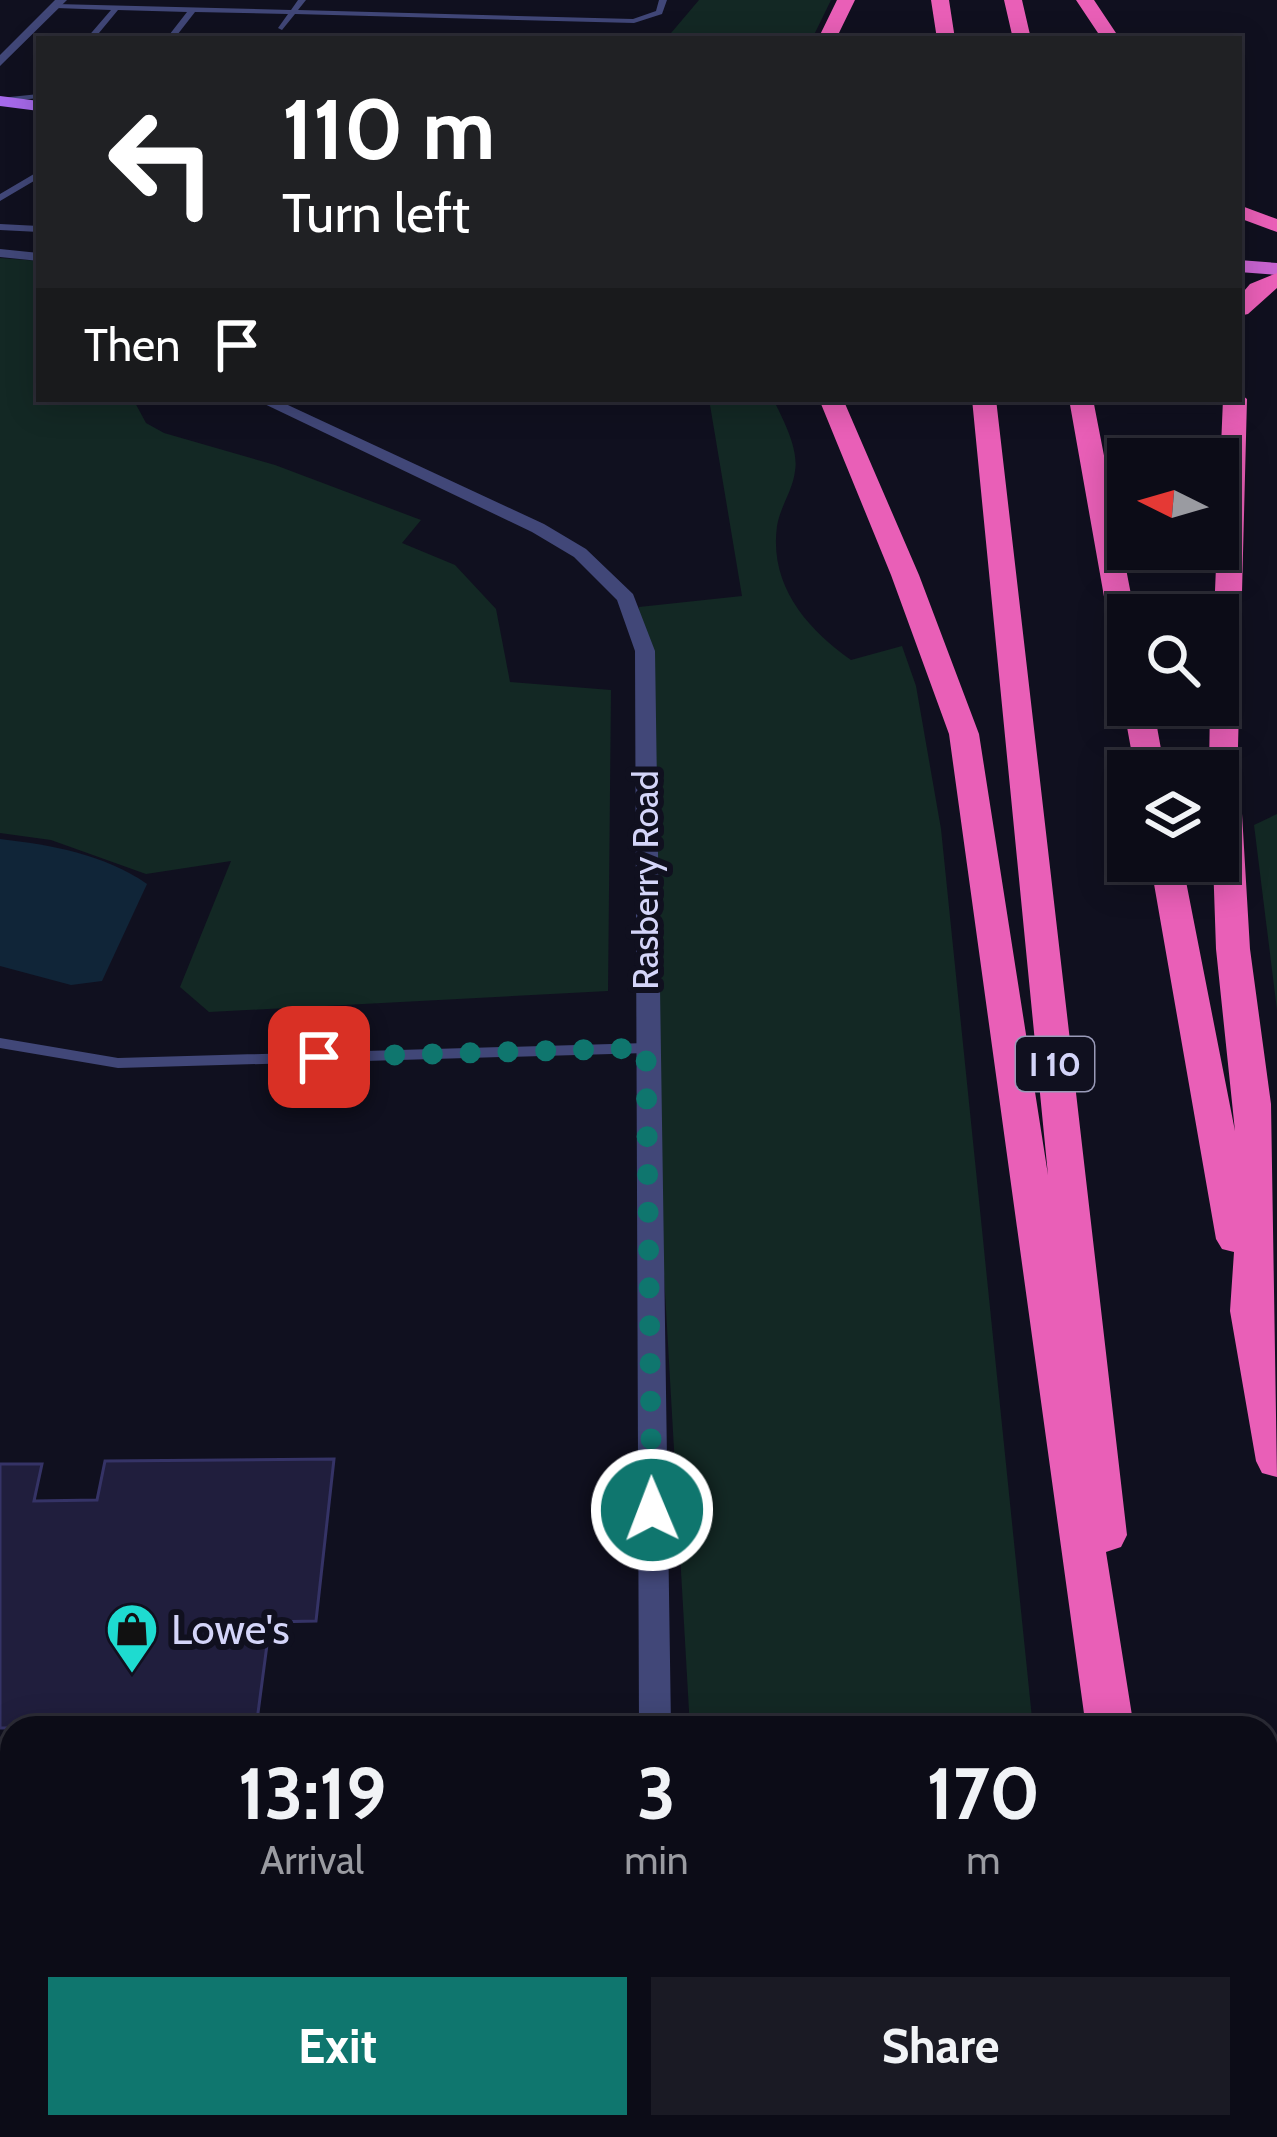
<!DOCTYPE html>
<html lang="en">
<head>
<meta charset="utf-8">
<style>
	body { margin:0; font-family:Cabin,sans-serif; background:#1a1a24; color:#f1f3f6; height:100vh; display:flex; flex-direction:column; font-size:45px; white-space:nowrap }
	* { box-sizing:border-box; margin:0 }
	p { font-size:39px; color:#9a9ba1 }
	.icon { flex:none; width:66px; height:66px; fill:none; stroke:currentColor; stroke-width:2; stroke-linecap:round; stroke-linejoin:round }
	.map { position:relative; flex:1; overflow:hidden }
	.panel { position:absolute; left:0px; top:1716px; width:1278px; height:423px; display:flex; flex-direction:column; background:#0c0c17; border-radius:36px 36px 0 0; box-shadow:0 6px 30px #0003,0 0 0 3px #2c2c36 }
	.panel>* { flex:none }
	.guide { position:absolute; left:36px; top:36px; width:1206px; height:366px; border-radius:0px; box-shadow:0 6px 30px #0003,0 0 0 3px #2c2c36; background:#202124; color:#fff; overflow:hidden }
	.needle { width:78px; rotate:275deg }
	.tools { position:absolute; left:1107px; top:438px; display:grid; gap:24px }
	.tools a { display:grid; place-items:center; width:132px; height:132px; border-radius:0px; background:#0c0c17; box-shadow:0 6px 30px #0003,0 0 0 3px #2c2c36; font-size:60px }
	.pin { position:absolute; display:grid; place-items:center; width:102px; height:102px; color:#fff; margin:-51px; border-radius:24px; box-shadow:0 6px 18px #0006 }
	.me { position:absolute; width:132px; margin:-66px; rotate:359deg; stroke-linejoin:round; filter:drop-shadow(0 0 9px #0008) }
	.turn { display:flex; align-items:center; gap:42px; height:252px; padding:0 48px; font-size:54px }
	.turn .icon { width:156px; height:156px; stroke-width:2.5 }
	.turn b { display:block; font-size:84px; line-height:102px }
	.then { display:flex; align-items:center; height:114px; padding:0 48px; background:#0003; gap:24px; font-size:45px }
	.eta { display:flex; justify-content:space-evenly; align-items:center; height:204px; text-align:center }
	.eta b { font-size:72px; font-weight:700; line-height:84px }
	.action { display:flex; gap:24px; margin-top:auto; padding:24px 48px }
	.action a { flex:1; height:138px; border-radius:0px; background:#0f766e; color:#fff; font-size:48px; font-weight:700; line-height:138px; text-align:center }
	.action a+a { background:#1a1a24; color:#f1f3f6 }
	.map>svg:first-child { display:block }
	.green { fill:#132824 }
	.water { fill:#102538 }
	.building { fill:#201e3d; stroke:#353366; stroke-width:3 }
	.lines { fill:none; stroke-linecap:round; stroke-linejoin:round }
	.service { fill:#414778; fill-rule:evenodd }
	.minor { fill:#414778; fill-rule:evenodd }
	.primary { fill:#a669ea; fill-rule:evenodd }
	.trunk { fill:#c864d0; fill-rule:evenodd }
	.motorway { fill:#e95fb7; fill-rule:evenodd }
	.route { stroke:#0f766e; stroke-width:21; stroke-dasharray:0 37.8 }
	.labels { text-anchor:middle; stroke-width:12; stroke-linejoin:round; paint-order:stroke }
	.shield { fill:#10101f; stroke:#999ab8; stroke-width:3 }
	.shield-label { font-size:33px; font-weight:bold; fill:#d4d5f9 }
	.street-label { font-size:36px; fill:#d4d5f9; stroke:#10101f }
	.near-poi-label { font-size:42px; fill:#d4d5f9; stroke:#10101f; text-anchor:start }
</style>
</head>
<body>
<div class="map">
<svg width="1277" height="2137" viewBox="0 0 1277 2137">
	<rect width="100%" height="100%" fill="#10101f"/>
	<!-- green -->
	<path class="green" d="M699 0H831L812 39H666Z
		M0 258 39 261V399H133L146 423 164 433 275 465 421 520 402 543 455 565 496 609 510 682 611 690 608 991 209 1012 180 987 231 861 146 874 51 840 0 833Z
		M709 399H773C783 419 799 449 795 471 793 490 780 507 777 526 769 585 806 628 851 660L902 646 916 686 941 829 1033 1728H690L647 978 639 607 742 596Z
		M1277 814V1010L1254 825Z
		M713 2127H1067L1068 2137H714Z"/>
	<!-- water -->
	<path class="water" d="M0 839C51 845 104 854 147 884L102 981 71 985 0 966Z"/>
	<!-- building -->
	<path class="building" d="M334 1459 316 1621 270 1622 256 1728H0V1464H42L34 1501 97 1500 105 1461Z"/>
	<g class="lines">
		<!-- service -->
		<path class="service" d="M298 0H306L298 10 633 19 656 11 659 0H667L662 14 634 23 295 14 282 30 278 28 288 14 195 12 174 39H166L187 12 118 10 94 39H86L111 10 56 8 52 6 56 4 291 10Z
			M39 94V98L0 102V98Z
			M39 171V178L0 201V194Z
			M0 224 39 226V232L0 230Z
			M0 1038 118 1058 646 1043 653 1048 646 1053 118 1068 0 1048Z
			M0 1979H12V1999H0Z"/>
		<!-- minor -->
		<path class="minor" d="M55 0H67L0 66V55Z
			M0 249 39 253V261L0 257Z
			M254 399H275L544 524 586 549 633 594 655 651 671 1728H639L635 651 617 600 574 557 532 532Z
			M642 2127H678V2137H642Z"/>
		<!-- primary -->
		<path class="primary" d="M0 96 39 101V111L0 106Z"/>
		<!-- trunk -->
		<path class="trunk" d="M1239 260 1277 263V275L1239 272Z"/>
		<!-- motorway -->
		<path class="motorway" d="M837 0H855L836 39H818Z
			M931 0H949L955 39H937Z
			M1004 0H1022L1031 39H1013Z
			M1076 0H1094L1120 39H1102Z
			M1239 205 1277 219V232L1239 218Z
			M1277 273V288L1248 314 1239 316V297L1250 284Z
			M1239 393 1247 399 1238 746 1250 949 1271 1104 1277 1477 1262 1473 1256 1461 1230 1311 1234 1252 1222 1249 1216 1239 1150 861H1182L1235 1131 1216 949 1213 861H1218V771H1209L1210 705H1218V615H1214L1223 399H1239Z
			M819 399H843L919 575 979 734 1048 1175 972 399H996L1127 1535 1121 1547 1106 1552 1134 1728H1086L949 734 891 575Z
			M1069 399H1093L1135 615H1128V662L1114 653Z
			M1128 699V705H1153L1165 771H1135L1123 705Z
			M1141 2127H1195L1196 2137H1142Z"/>
	</g>
	<g class="lines">
		<!-- route -->
		<path class="route" d="M319 1057 646 1048 652 1510"/>
	</g>
	<!-- icons -->
	<defs>
		<g id="shop-pin" transform="scale(2.7)"><path d="M0 17L-7.5 6A9.5 9.5 0 1 1 7.5 6Z" fill="#1edbd0" stroke="#10101f"/><path d="M-5-2.5h2.3a2.7 3.5 0 0 1 5.4 0H5L5.5 6h-11ZM-1.5-2.5h3a1.5 2.3 0 0 0-3 0Z" fill="#111"/></g>
	</defs>
	<g fill-rule="evenodd">
		<use href="#shop-pin" x="132" y="1629"/>
	</g>
	<g class="labels">
		<!-- shield labels -->
		<rect class="shield" x="1016" y="1037" width="78" height="54" rx="9"/>
		<g class="shield-label">
			<text x="1055" y="1076">I 10</text>
		</g>
		<!-- street labels -->
		<g class="street-label">
			<text transform="translate(645 880) rotate(-90)" y="13">Rasberry Road</text>
		</g>
		<!-- near-poi labels -->
		<g class="near-poi-label">
			<text x="171" y="1644">Lowe's</text>
		</g>
	</g>
</svg>
<div class="tools">
<a><svg class="needle" viewBox="-14 -14 28 28"><path d="M0-13l5 13h-10z" fill="#e53935"/><path d="M0 13l5-13h-10z" fill="#9a9ba1"/></svg></a>
<a><svg class="icon" aria-label="search" viewBox="0 0 24 24"><circle cx="10" cy="10" r="6"/><path d="M15 15l6 6"/></svg></a>
<a><svg class="icon" aria-label="layers" viewBox="0 0 24 24"><path d="M12 4l9 5-9 5-9-5zM3 14l9 5 9-5"/></svg></a>
</div>
<div class="pin" style="left:319px;top:1057px;background:#d93025"><svg class="icon" aria-label="arrive" viewBox="0 0 24 24"><path d="M6 21V4h12l-3 4 3 4H6"/></svg></div>
<svg class="me" style="left:652px;top:1510px" viewBox="-20 -20 40 40"><circle r="17" fill="#0f766e" stroke="#fff" stroke-width="3"/><path d="M0-11L8 9 0 5-8 9z" fill="#fff"/></svg>
<div class="guide">
<div class="turn"><svg class="icon" aria-label="left" viewBox="0 0 24 24"><path d="M17 20v-9H6M10 6l-5 5 5 5"/></svg><div><b>110 m</b>Turn left</div></div>
<div class="then">Then<svg class="icon" aria-label="arrive" viewBox="0 0 24 24"><path d="M6 21V4h12l-3 4 3 4H6"/></svg></div>
</div>
<section class="panel">
<div class="eta">
<div><b>13:19</b><p>Arrival</p></div>
<div><b>3</b><p>min</p></div>
<div><b>170</b><p>m</p></div>
</div>
<div class="action"><a>Exit</a><a>Share</a></div>
</section>
</div>
</body>
</html>
